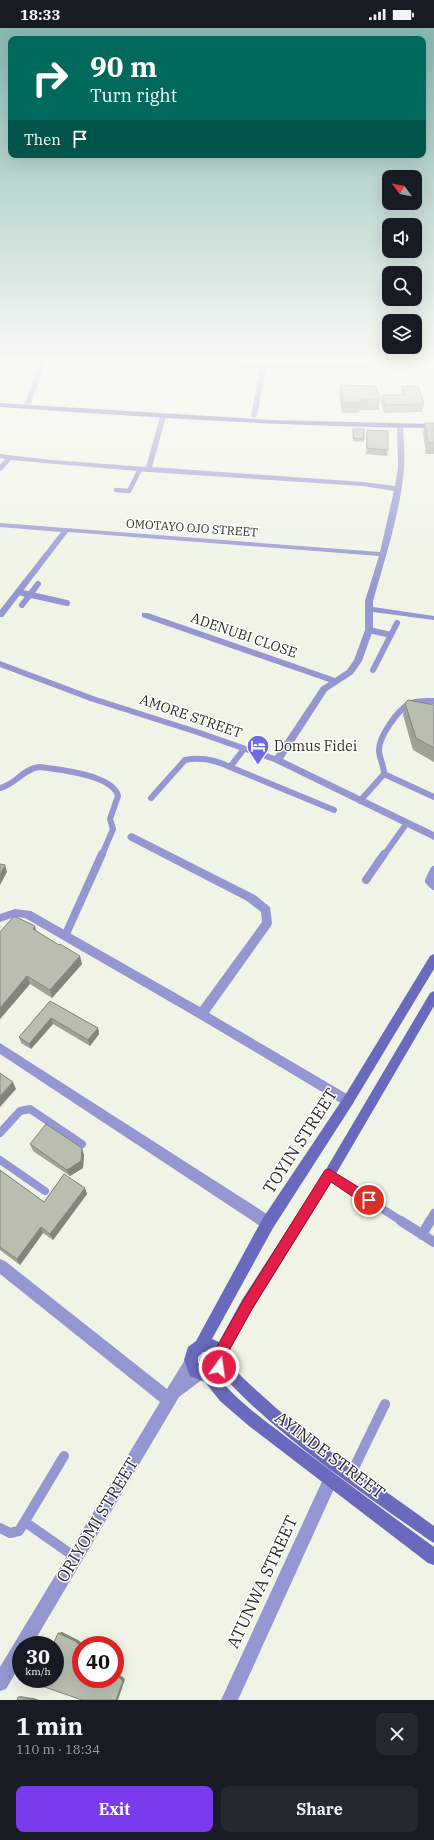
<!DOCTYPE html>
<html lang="en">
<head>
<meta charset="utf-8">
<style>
	body { margin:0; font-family:"IBM Plex Serif",serif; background:#242831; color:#f1f3f6; height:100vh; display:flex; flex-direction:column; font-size:15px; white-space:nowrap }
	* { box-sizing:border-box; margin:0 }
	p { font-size:13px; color:#9ea1a6 }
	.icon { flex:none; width:22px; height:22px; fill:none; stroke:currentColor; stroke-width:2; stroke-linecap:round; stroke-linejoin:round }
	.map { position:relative; height:1672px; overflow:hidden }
	.side { display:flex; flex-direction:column; background:#171b24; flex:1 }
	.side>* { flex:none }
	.top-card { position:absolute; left:8px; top:8px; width:418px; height:122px; border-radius:8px; box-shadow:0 4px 16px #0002; background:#00695c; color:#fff; overflow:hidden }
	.needle { width:26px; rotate:302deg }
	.fabs { position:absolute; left:382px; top:142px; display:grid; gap:8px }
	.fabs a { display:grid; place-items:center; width:40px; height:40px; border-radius:8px; background:#171b24; box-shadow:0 4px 16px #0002; font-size:20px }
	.speed { position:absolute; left:12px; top:1608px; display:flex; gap:8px; font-size:20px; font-weight:700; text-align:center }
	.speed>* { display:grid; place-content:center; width:52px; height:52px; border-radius:50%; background:#171b24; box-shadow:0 4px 16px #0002; line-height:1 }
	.speed small { font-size:10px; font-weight:400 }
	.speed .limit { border:6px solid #d22; background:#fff; color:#111 }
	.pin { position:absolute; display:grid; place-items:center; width:34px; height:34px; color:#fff; margin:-17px; border:2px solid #fff; border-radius:50%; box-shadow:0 1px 4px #0007 }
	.me { position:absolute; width:44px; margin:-22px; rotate:14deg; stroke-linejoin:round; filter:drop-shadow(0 0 3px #0008) }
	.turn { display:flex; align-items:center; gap:14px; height:84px; padding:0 16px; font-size:18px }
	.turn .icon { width:52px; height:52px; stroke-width:2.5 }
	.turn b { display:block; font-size:28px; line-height:34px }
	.then { display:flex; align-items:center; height:38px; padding:0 16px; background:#0003; gap:8px; font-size:15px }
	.round { display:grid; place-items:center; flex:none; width:42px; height:42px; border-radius:8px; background:#242831 }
	.overview { display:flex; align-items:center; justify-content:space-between; height:68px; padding:0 16px }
	h1 { font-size:24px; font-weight:700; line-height:30px }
	.action { display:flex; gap:8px; margin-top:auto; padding:8px 16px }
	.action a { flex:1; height:46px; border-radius:8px; background:#7c3aed; color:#fff; font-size:16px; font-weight:700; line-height:46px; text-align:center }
	.action a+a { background:#242831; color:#f1f3f6 }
	.status { display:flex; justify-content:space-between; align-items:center; height:28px; padding:0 20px; background:#171b24; direction:ltr }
	.status svg { height:11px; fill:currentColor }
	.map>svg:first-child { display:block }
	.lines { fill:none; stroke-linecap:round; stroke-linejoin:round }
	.lane-far3 { stroke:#9497d1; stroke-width:4.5 }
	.lane-far2 { stroke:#9497d1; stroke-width:6 }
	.lane-far1 { stroke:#9497d1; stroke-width:8 }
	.lane { stroke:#9497d1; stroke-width:10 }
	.street { fill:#9497d1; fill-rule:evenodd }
	.secondary { fill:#6969bd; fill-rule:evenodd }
	.wall { fill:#9ea397 }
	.shaded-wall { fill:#81857b }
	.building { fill:#b8beb0; stroke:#81857b }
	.route { fill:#e11d48; stroke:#92132f }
	.labels { text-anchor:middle; stroke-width:3; stroke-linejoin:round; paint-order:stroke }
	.far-street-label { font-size:12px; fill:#2b2e28; stroke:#fff }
	.street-label { font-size:14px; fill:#2b2e28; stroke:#fff }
	.poi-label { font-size:14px; fill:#2b2e28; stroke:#fff; text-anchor:start }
	.near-street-label { font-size:17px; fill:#2b2e28; stroke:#fff }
</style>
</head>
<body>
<div class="status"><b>18:33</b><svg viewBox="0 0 49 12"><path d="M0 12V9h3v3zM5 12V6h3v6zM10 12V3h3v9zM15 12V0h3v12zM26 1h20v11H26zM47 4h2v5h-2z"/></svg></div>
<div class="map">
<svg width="434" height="1672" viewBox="0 0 434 1672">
	<rect width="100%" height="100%" fill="#eff4e6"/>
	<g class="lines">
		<!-- lane-far3 -->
		<path class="lane-far3" d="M251 337 253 331
			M116 462 129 463 140 441"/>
		<!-- lane-far2 -->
		<path class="lane-far2" d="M18 564 67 575
			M22 577 38 556
			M369 602 391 607
			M373 642 397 595
			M230 739 334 782
			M384 746C384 737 379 730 379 722 379 708 398 682 409 676 417 672 426 673 434 673
			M0 760C15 757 23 741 39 739 57 741 113 747 118 768L110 791 113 801 102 827
			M151 770 185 732C201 729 216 732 230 739L244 721
			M360 773 384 746 434 769
			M384 827 407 795"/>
		<!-- lane-far1 -->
		<path class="lane-far1" d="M434 842 429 853 434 858
			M366 852 384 826
			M65 908 102 826
			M0 1105 20 1083 30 1081 82 1116
			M0 1132 45 1163
			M329 1147 403 1194
			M429 1194 434 1185"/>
		<!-- lane -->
		<path class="lane" d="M401 1193 434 1214
			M422 1207 430 1193
			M351 1446 385 1376
			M25 1494 75 1529
			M0 1500 10 1505 19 1503 64 1428"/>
		<!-- street -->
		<path class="street" d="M41 331H47L31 375 26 376 25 375Z
			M71 331 364 337 367 339 364 341 266 340 257 388 254 390 251 388 260 340 74 333Z
			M163 387 166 389 152 439 363 454 395 458 398 440 397 398 400 396 403 398C404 412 405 427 404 441 400 485 385 531 373 573V579L434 588V592L373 584V602L362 633 353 646 327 663 283 731 434 804V812L274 734 194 706 90 673 0 639V633L96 669 200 702 275 728 321 659 329 654 142 589V585H148L335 650 347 642 354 632 365 602V573L379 528 68 504 3 589H0V582L61 504 0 499V495L380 524 394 463 363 458 148 444 11 432 2 442 0 443V437L5 431 0 430V426L52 432 146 439 160 389Z
			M132 805 255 867 270 879 272 895 271 898 209 985 352 1069 354 1073 352 1077 348 1079 344 1077 198 990 25 890 15 889 0 894V886L15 881 31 883 200 979 262 894 261 884 247 873 129 812 127 809 129 806Z
			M0 1015 273 1190 274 1195 273 1200 268 1201 263 1200 0 1026Z
			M0 1231 5 1233 167 1361 186 1330 191 1328 196 1330 198 1335 196 1340 203 1341 205 1346 203 1351 179 1369 32 1617H21V1636L6 1661 0 1663V1639L160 1374 0 1246Z
			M330 1444 335 1447 338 1452 238 1672H221L325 1447Z"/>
		<!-- secondary -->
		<path class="secondary" d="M0 375 271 392 434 396V400C289 399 145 389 0 379Z
			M434 926V941L352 1077 273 1200 212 1311 219 1314 242 1272 325 1143 430 965 434 963V978L333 1151 252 1282 227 1327C230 1340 247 1353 256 1362 311 1413 373 1454 434 1498V1515L429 1512C357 1461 282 1412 222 1347L219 1350C239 1375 266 1393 290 1412 338 1448 386 1484 434 1519V1537L428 1535 249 1398 220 1373 205 1354 190 1348 184 1332 188 1319 196 1313 263 1190 344 1069 430 928ZM203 1324H209L214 1329V1336L209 1340H203L198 1335V1329Z"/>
	</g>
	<!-- wall -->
	<path class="wall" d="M340 357 380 371 379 382H360L359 385H342L339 367Z
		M402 358 424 376 422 384 384 385 381 375 382 367H402L401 366Z
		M425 395H434V426H426L423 406Z
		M353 401 364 411V414L353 413Z
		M367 402 388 422 387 428 366 426Z
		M405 675 434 677V734L413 722 403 687Z
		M37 903 82 936 52 970 30 956 0 991Z
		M50 973 98 1000 99 1006 90 1018 53 996 31 1021 21 1015 19 1009Z
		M30 1116 84 1127 83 1140 70 1148 33 1123Z
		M0 1142 44 1174 85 1160 87 1166 53 1212 43 1205 20 1237 0 1222Z
		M21 1668 33 1670 39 1672H17L18 1669Z"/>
	<!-- shaded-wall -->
	<path class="shaded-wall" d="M5 837 7 844 0 857V847Z
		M35 898 37 906 33 901Z
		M80 928 82 936 52 970 50 962Z
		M27 948 30 956 0 991V980Z
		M51 990 53 996 31 1021 29 1016Z
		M98 1000 99 1006 90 1018 88 1012Z
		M13 1054 16 1061 0 1079V1068Z
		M82 1120 84 1127 83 1140 70 1148 67 1142Z
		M85 1160 87 1166 53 1212 50 1206Z
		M41 1199 43 1205 20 1237 17 1231Z
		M62 1604 78 1612 84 1617H81V1618L58 1605Z
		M115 1643 125 1651 118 1672H116Z
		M33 1670 39 1672H33L31 1671Z"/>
	<!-- building -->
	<path class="building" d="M340 357 376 358 380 371 360 372 361 375H343Z
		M402 358H418L424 376 385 377 382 367H405Z
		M425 395H434V415H428Z
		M353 401H364V411L353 410Z
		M367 402 388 403V422L367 420Z
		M408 672 434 677V720L416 710 405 675Z
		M0 836 5 837 0 847Z
		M14 888 35 898 33 901 59 917 60 916 80 928 50 962 27 948 0 980V904Z
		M50 973 98 1000 88 1012 51 990 29 1016 19 1009Z
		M0 1045 13 1054 0 1068Z
		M46 1096 82 1120 81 1133 67 1142 30 1116Z
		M0 1142 44 1174 64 1146 85 1160 50 1206 41 1199 17 1231 0 1219Z
		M58 1605 75 1613 81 1618V1651H115V1646L123 1653 116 1672H82L36 1656 39 1651H55V1617H53Z
		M18 1669 31 1671 33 1672H17Z"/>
	<!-- sky -->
	<linearGradient id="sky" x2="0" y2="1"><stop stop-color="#88b6b0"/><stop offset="0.59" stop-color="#f8faf4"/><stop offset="1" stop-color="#f8faf4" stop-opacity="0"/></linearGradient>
	<rect width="434" height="565" fill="url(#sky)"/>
	<!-- route -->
	<path class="route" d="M329 1141 373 1168 375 1172 373 1177 369 1178 365 1177 331 1154 252 1281 226 1328 224 1343 219 1345 214 1343 213 1339 215 1322 243 1273 325 1142Z"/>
	<!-- icons -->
	<defs>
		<g id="hotel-pin" transform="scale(1.15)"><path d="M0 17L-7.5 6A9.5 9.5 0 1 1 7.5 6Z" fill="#706ae4" stroke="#fff"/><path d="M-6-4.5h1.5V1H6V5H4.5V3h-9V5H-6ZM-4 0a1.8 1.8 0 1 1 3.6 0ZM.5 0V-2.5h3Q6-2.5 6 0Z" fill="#fff"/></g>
	</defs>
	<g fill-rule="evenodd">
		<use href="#hotel-pin" x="258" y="718"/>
	</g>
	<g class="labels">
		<!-- far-street labels -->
		<g class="far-street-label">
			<text transform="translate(192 500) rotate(4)" y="4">OMOTAYO OJO STREET</text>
		</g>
		<!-- street labels -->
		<g class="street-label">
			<text transform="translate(244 607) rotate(19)" y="5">ADENUBI CLOSE</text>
			<text transform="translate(191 688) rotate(19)" y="5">AMORE STREET</text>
		</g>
		<!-- poi labels -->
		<g class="poi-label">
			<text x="274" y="723">Domus Fidei</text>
		</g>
		<!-- near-street labels -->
		<g class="near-street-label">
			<text transform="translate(300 1113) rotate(-57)" y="6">TOYIN STREET</text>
			<text transform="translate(330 1427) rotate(37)" y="6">AYINDE STREET</text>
			<text transform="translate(97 1492) rotate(-59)" y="6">ORIYOMI STREET</text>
			<text transform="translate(262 1554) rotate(-65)" y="6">ATUNWA STREET</text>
		</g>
	</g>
</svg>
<div class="fabs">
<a><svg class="needle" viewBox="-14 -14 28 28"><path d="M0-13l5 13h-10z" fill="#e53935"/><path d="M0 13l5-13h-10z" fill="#9ea1a6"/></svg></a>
<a><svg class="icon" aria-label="sound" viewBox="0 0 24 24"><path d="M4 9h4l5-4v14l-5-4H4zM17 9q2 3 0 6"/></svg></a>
<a><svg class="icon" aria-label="search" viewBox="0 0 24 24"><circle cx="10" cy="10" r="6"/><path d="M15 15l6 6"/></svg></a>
<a><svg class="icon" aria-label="layers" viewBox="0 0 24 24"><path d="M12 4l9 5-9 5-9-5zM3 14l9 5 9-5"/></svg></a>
</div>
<div class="speed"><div>30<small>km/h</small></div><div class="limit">40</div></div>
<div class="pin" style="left:369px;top:1172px;background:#d93025"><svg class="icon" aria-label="arrive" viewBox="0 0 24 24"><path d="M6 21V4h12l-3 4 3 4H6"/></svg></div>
<svg class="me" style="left:219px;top:1339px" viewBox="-20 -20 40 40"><circle r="17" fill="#e11d48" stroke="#fff" stroke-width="3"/><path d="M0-11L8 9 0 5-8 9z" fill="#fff"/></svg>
<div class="top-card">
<div class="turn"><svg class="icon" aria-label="right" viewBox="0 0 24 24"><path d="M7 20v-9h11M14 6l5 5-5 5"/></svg><div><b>90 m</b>Turn right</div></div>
<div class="then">Then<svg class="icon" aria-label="arrive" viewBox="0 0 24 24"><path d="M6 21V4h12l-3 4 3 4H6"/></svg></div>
</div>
</div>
<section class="side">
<div class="overview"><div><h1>1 min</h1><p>110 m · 18:34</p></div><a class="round"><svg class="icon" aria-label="close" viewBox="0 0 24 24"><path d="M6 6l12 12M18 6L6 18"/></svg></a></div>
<div class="action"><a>Exit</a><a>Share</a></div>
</section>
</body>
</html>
